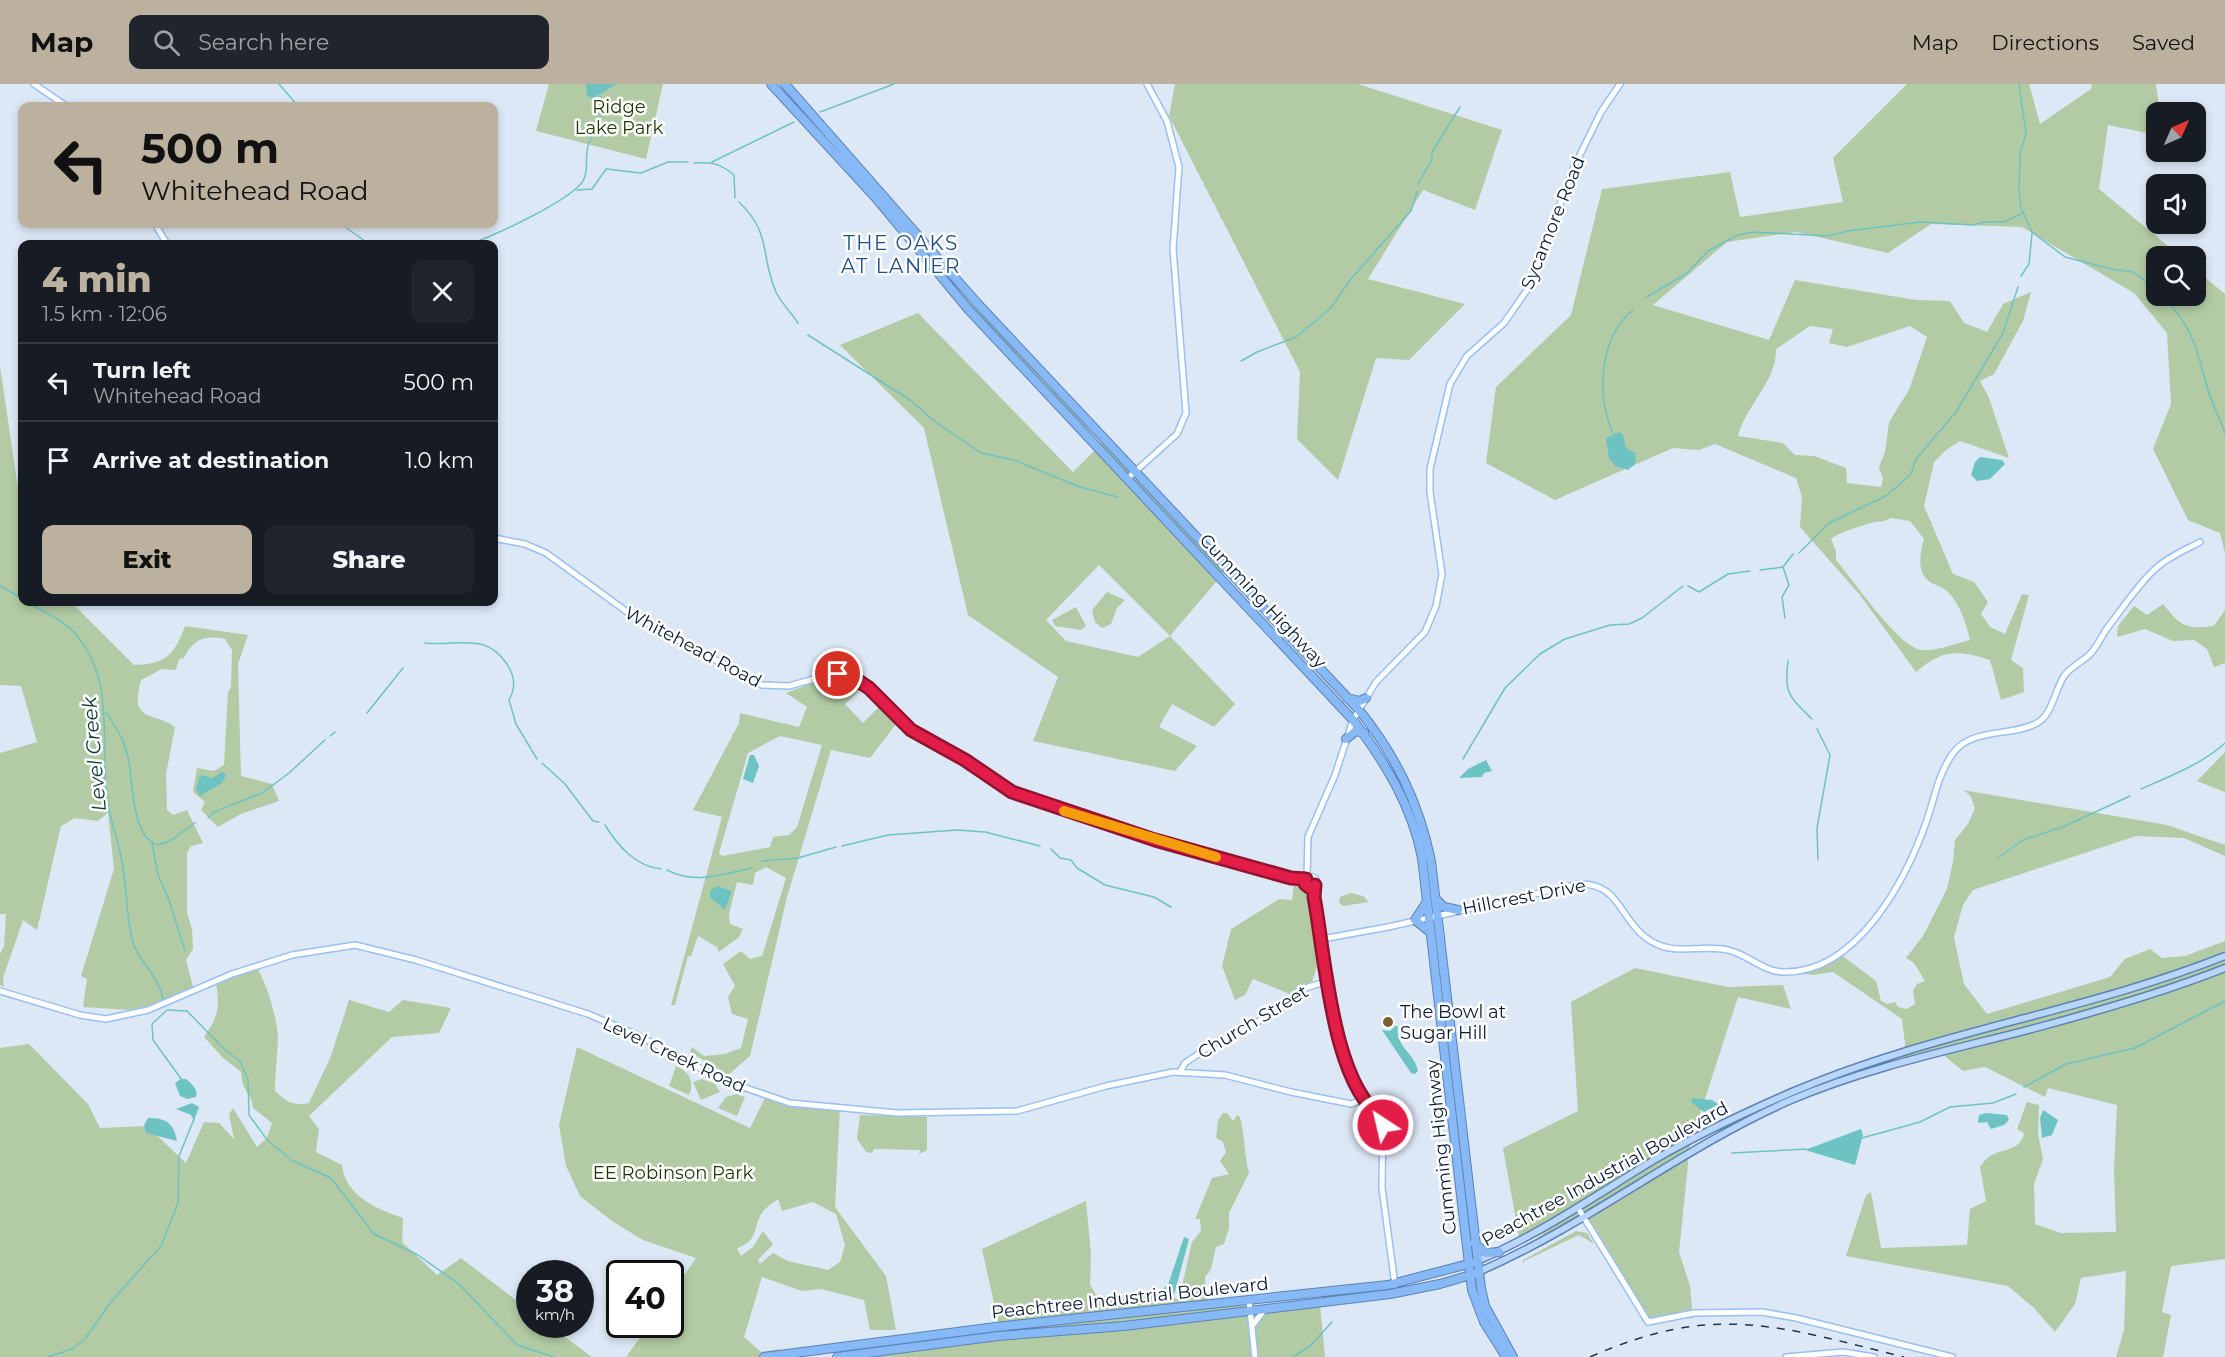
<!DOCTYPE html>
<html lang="en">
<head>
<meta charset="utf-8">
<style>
	body { margin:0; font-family:Montserrat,sans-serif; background:#20242c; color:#f1f3f6; height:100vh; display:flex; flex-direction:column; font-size:22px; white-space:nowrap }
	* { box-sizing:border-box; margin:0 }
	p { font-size:20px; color:#9ea1a6 }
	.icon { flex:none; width:33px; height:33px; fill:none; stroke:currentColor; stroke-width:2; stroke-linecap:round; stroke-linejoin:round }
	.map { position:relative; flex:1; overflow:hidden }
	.side { position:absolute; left:18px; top:156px; width:480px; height:366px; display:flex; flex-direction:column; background:#171b24; border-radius:12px; box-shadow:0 3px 9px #0003 }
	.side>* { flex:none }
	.guide { position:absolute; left:18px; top:18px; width:480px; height:126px; border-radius:12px; box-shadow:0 3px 9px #0003; background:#bcb09e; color:#111; overflow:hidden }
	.needle { width:39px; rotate:45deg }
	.fabs { position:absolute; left:2146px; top:18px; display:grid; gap:12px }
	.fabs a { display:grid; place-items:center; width:60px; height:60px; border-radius:12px; background:#171b24; box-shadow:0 3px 9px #0003; font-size:30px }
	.speed { position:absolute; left:516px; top:1176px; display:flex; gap:12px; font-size:30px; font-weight:700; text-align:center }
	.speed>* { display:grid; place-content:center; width:78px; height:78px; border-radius:50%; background:#171b24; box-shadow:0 3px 9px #0003; line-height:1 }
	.speed small { font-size:15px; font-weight:400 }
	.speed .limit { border:3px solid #111; border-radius:9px; background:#fff; color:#111 }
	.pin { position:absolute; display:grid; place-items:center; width:51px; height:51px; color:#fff; margin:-26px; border:3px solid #fff; border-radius:50%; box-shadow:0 2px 6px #0007 }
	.me { position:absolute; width:66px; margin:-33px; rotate:325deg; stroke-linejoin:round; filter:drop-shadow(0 0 4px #0008) }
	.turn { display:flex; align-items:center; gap:21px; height:126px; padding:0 24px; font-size:27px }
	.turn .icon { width:78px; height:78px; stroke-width:2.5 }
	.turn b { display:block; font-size:42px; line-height:51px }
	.round { display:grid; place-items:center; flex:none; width:63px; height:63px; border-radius:12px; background:#20242c }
	.overview { display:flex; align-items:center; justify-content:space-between; height:102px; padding:0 24px }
	h1 { font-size:36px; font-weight:800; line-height:45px; color:#bcb09e }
	.primary-button { display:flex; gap:12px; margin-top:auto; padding:12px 24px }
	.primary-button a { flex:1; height:69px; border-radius:12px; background:#bcb09e; color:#111; font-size:24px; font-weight:800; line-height:69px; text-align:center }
	.primary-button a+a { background:#20242c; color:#f1f3f6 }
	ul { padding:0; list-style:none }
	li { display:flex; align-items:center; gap:18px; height:78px; padding:0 24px; border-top:2px solid #363941 }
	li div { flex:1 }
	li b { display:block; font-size:22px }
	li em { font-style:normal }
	header { display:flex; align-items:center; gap:36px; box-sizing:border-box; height:84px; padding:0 30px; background:#bcb09e; color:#111 }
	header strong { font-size:28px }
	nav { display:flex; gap:33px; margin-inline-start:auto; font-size:21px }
	.search { width:420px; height:54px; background:#20242c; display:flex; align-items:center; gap:15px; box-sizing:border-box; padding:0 21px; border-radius:12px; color:#9ea1a6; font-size:22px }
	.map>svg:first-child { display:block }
	.green { fill:#b2cba4; fill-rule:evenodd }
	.water { fill:#6dc3c2 }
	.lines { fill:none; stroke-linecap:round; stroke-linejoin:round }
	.stream { stroke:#6dc3c2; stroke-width:1.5 }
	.secondary-casing { stroke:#97c0f4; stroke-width:8 }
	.primary-casing { stroke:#5c82b3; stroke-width:9 }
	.highway-casing { stroke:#5c82b3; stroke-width:10 }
	.secondary { stroke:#fff; stroke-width:5 }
	.primary { stroke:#b8d5fa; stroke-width:6 }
	.highway { stroke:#88b9f7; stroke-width:8 }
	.rail { stroke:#21344b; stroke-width:1.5; stroke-dasharray:8 8; stroke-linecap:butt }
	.route-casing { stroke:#92132f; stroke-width:15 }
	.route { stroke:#e11d48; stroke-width:10 }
	.slow { stroke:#f59e0b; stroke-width:10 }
	.poi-dot { fill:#7c5e32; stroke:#fff; stroke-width:2 }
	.labels { text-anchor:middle; stroke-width:5; stroke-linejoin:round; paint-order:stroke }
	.park-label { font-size:18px; fill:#1b3a00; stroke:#fff }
	.street-label { font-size:18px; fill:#091d35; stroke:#fff }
	.poi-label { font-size:18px; fill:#091d35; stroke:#fff; text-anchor:start }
	.neighbourhood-label { font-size:20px; letter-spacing:1.5px; fill:#205089; stroke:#fff }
	.water-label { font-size:20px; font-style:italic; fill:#0f3939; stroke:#fff }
</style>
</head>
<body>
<header>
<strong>Map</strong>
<div class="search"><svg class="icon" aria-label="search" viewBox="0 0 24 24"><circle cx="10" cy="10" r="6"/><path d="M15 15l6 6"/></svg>Search here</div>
<nav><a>Map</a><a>Directions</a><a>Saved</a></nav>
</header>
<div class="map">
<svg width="2225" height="1273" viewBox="0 0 2225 1273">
	<rect width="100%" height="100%" fill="#dde8f6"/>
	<!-- green -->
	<path class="green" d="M549 0H663L646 75 536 47Z
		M1175 0H1358L1502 46 1475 126 1423 106 1368 195 1465 220 1409 276 1376 274 1338 396 1297 355 1300 288 1169 32Z
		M1907 0H2029L2040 40 2091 5 2092 0H2156L2160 28H2157V51L2108 41 2099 105 2180 172H2157V212H2196V186L2225 210V469L2220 449 2188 436 2153 365 2171 320 2167 249 2134 209 2022 143 1931 140 1888 169 1796 148 1727 158 1653 221 1769 256 1795 196 1916 216 1950 217 1964 239 1987 248 2003 220 2031 208 2023 237 1994 290 1980 297 1989 314 2009 374 1960 357 1946 366 1934 378 1924 422 1953 490 1974 498 1988 518 1981 530 1990 543 2005 550 2022 510 2029 511 2011 576 2023 584 2024 608 2001 616 1990 576C1958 566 1943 565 1916 588L1860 511 1800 443 1802 413 1796 394 1715 360 1699 366 1673 364 1555 416 1486 379 1496 303 1571 231 1602 105 1730 88 1740 133 1843 118 1833 74ZM1810 242 1833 245 1829 259 1847 263 1910 242 1927 253 1909 306 1889 338 1885 368 1879 383 1883 395 1881 403 1847 399 1846 384 1814 372 1795 371 1783 359 1738 352C1746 321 1777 297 1776 265ZM1891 434 1910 437 1924 455C1920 469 1916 488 1930 498 1937 502 1942 502 1949 509 1961 523 1966 539 1970 556 1956 559 1935 568 1921 566 1898 562 1854 497 1836 476V467L1831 455C1840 448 1856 444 1867 440 1876 437 1883 439 1891 434Z
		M918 161 950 198 1227 485 1170 552 1235 620 1214 643 1172 620 1159 643 1197 662 1175 687 1033 657 1058 593 968 531 924 344 840 261 918 229 1073 388 1102 359C1037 296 976 231 918 161ZM1099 481 1170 552 1138 573 1066 557 1046 536Z
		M0 282 22 431V518H71L134 581C167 580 174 571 185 542L248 551 238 580 241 692 272 700 279 717 241 730 218 743 201 726 205 718 193 708 197 684 214 687 224 681 228 608 231 604 232 566 225 555C205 551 193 555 184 574L179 575 176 586 162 585 141 596C129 640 153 627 175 643L166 690 167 726 173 731 187 726 203 759 191 762 187 769V829L192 845 193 865 186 876 193 903 149 922 129 926 83 923 87 895 81 892 114 785 108 729 98 737 75 734 61 742 37 846 23 836 3 894 4 903 0 901V870L4 862 6 830H0V669L37 658 21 602 0 601Z
		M1107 508 1125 516 1117 524 1111 540 1102 544 1095 538 1092 526Z
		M2163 520C2180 541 2185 546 2214 542L2225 526V579L2214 583 2207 565 2194 556 2173 557 2145 545 2117 553 2118 542 2134 522 2147 531Z
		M1076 523 1086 542 1081 546 1055 542 1052 536Z
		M842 595 861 605 845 620 863 639 880 622 896 640 870 674 831 666 787 813 750 972 728 991 690 968 692 963 704 972 725 970 741 964 748 935 732 930 728 913 735 902 723 880 741 867 750 875 762 872 786 794 766 783 755 789 753 801 737 798 729 830 730 840 743 845 739 853 719 868 717 863 698 852 691 872H688L675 921H671L722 733 693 726 739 639 740 629 799 643 807 623 786 609 817 597ZM780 652 822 661 797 743 789 751 773 753 770 763 722 772 719 769 748 669Z
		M2225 668V708L2197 697Z
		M1963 706 2167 741 2225 761V772L2184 754 2136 752 1973 806 1963 821 1954 853 1964 900 1987 930 2110 893 2125 875 2150 865 2162 874 2185 872 2225 857V1175L2171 1182 2162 1228 2171 1231 2163 1273H2116L2124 1246 2126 1187 2081 1194 2075 1220 2055 1248 2034 1224 2008 1202 1846 1172 1866 1111 1871 1108 1881 1164 1967 1161 1970 1125 1986 1117 1980 1083C1983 1079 1986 1074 1990 1072 2002 1065 2022 1066 2024 1049L2017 1045 2027 1018 2039 1021 2038 1050 2043 1075 2034 1100 2035 1140 2061 1149 2116 1148 2114 1085 2117 1021 2048 1004 2045 1013 1985 983 1963 987 1937 966 1902 982 1905 960 1902 935 1833 888 1813 891 1799 889 1840 870 1876 897 1881 917 1887 920 1895 918 1898 923 1907 925 1915 920 1913 906 1917 900 1925 897 1914 879 1906 874 1923 852 1947 805 1953 778 1955 756 1968 740 1975 724 1970 711Z
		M1294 800 1310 814 1318 855 1320 873 1312 898 1304 900 1292 911 1253 895 1245 911 1235 916 1222 882 1231 845 1279 815 1292 816Z
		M1351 809 1363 812 1369 818 1343 822 1339 818 1340 813Z
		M255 880C266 897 278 935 278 956 277 973 275 990 275 1007 287 1018 293 1022 309 1019L331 972 349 916 389 928 403 916 451 924 439 949 392 953 309 1032 319 1045 316 1068 342 1081C345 1112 377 1125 403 1134L402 1158 437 1191 461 1174 529 1226 530 1240 549 1241 592 1273H0V964L29 960 88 1020 100 1044 147 1042 186 1079 204 1038 219 1039 234 1055 229 1030 233 1024 257 1063 267 1054 272 1039 253 1024C252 1009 242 1009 241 988L223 974 204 953C220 930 220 921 215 894Z
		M1635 884 1728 903 1783 901 1791 925 1738 913 1690 1061 1679 1168 1690 1202 1693 1234 1649 1237 1617 1189 1585 1129 1560 1145 1520 1158 1503 1064 1578 1027 1571 918Z
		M577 963 750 1044 767 1010 798 1022 840 1023 835 1123 886 1192 896 1246H870L864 1216 821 1205 802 1207 762 1193 744 1253 761 1268 781 1265 782 1273H626L649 1241 670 1240 671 1210 696 1174 643 1156 612 1137 580 1112 566 1082 559 1041ZM778 1115 782 1127 813 1118 836 1130 845 1161 840 1178 828 1186 788 1177 773 1169 760 1180 758 1176 773 1160 763 1147 753 1163 741 1172 737 1164C760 1156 752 1143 762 1129 766 1123 773 1119 778 1115Z
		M676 982C689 987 695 998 689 1011L669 1002Z
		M702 995 715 1000 720 1008 701 1016 693 998Z
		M737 1010 745 1013 737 1032 718 1024 726 1013Z
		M1223 1029H1227L1233 1037 1237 1031 1240 1033C1245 1052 1244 1070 1249 1089L1229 1129V1144L1224 1160 1216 1163 1211 1185 1205 1193 1207 1215 1239 1222 1320 1221 1325 1273H851L939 1259 1002 1255 982 1165 1086 1117 1091 1170 1090 1201 1097 1212 1153 1211 1179 1215 1192 1158 1201 1147 1200 1135H1195L1212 1094 1229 1090 1220 1077 1226 1068 1223 1058 1216 1054 1218 1036Z
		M860 1031 927 1033V1066L919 1070 920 1066 874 1065 872 1069 866 1068 857 1055Z
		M1576 1147 1587 1149 1594 1160 1579 1151 1524 1177V1181L1523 1176Z"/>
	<!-- water -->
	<path class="water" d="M586 0H617L593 14 587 12Z
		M1619 348 1623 351 1626 364 1636 370 1635 380 1628 386 1615 382 1609 374 1606 354Z
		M1980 373 2002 376 2005 380 1990 395 1977 397 1971 391 1975 378Z
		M750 671H754L759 682 753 699 743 695Z
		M1486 676 1492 687 1484 689 1482 693 1459 694 1468 685Z
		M222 688 226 691 222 699 200 712 196 705 200 691 212 694Z
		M717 802 732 807 725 826 710 813V807Z
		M1395 942H1398C1395 963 1415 969 1418 987L1415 990 1411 989 1382 946 1390 947Z
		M181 995H186C191 999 199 1006 196 1013L187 1015 180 1012 175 999Z
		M1692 1014 1712 1016 1719 1021 1704 1028 1691 1018Z
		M192 1019 199 1023 194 1037 191 1031 176 1025Z
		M2043 1026 2058 1036 2052 1051 2042 1054 2040 1034Z
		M1986 1029 2007 1031 2009 1036 2004 1041 1991 1045 1987 1038 1978 1039 1979 1031Z
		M148 1034C166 1034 174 1039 177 1057L146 1049 144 1041Z
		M1861 1045 1863 1051 1855 1081 1805 1066Z
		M1184 1153 1189 1155 1174 1211 1155 1210 1168 1201Z"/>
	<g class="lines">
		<!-- stream -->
		<path class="stream" d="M279 0 298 22
			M2019 0 2026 50 2020 69 2019 106 2021 124 2032 148 2065 173 2111 185 2133 188 2157 205
			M820 28 894 0
			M712 78 794 38
			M694 79C711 78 720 79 734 91L735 114
			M1418 100 1432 75V68L1460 23
			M577 106 592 105 606 85 641 89 668 78H688
			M739 118C772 149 760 172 776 208 781 219 791 228 798 239
			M341 140 369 160
			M470 160C493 152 575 115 584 95 589 84 584 71 589 59 595 42 604 32 601 12
			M2021 192 2029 180 2032 149
			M2163 212C2194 245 2196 264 2208 306 2212 321 2220 334 2225 349
			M1645 214 1686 190 1708 167 1738 151 1753 148 1828 152 1848 147 1920 138 1974 141 1984 138H2004L2023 129
			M808 251 910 316 933 336 981 369 1014 376 1080 403 1117 413
			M1241 277 1257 268 1296 253 1331 224 1350 196 1411 127 1417 108
			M1613 349C1596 312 1599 254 1633 226
			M1799 469 1829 439 1886 412 1911 390 1916 375 1956 328 2003 249 2018 203
			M1783 483 1789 501 1782 513 1785 534
			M1760 486 1783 483 1793 470
			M0 502 22 514
			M1688 502 1699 508 1728 490 1750 487
			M27 518C42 527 60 534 73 547 115 593 101 651 106 707 108 732 118 754 122 778 127 803 126 830 132 855 137 877 159 891 163 915
			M425 559C458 563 484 547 507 580 515 592 516 604 509 616L516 640 537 675
			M1788 576C1784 610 1788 611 1812 635
			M106 628C114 641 123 653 127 669 134 692 129 752 158 761L170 757 195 739
			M367 629 403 584
			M1817 645 1830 671 1817 744 1818 776
			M330 652 335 648
			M1463 675 1505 604 1540 570 1565 555 1610 541 1629 540 1642 534 1683 502
			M542 679 565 700 593 737 599 738
			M2141 705C2168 693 2204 679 2225 659
			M208 734 214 728 262 709 289 689 325 656
			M605 741C618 762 635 782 661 785
			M152 759 158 791 169 816 185 867
			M842 762 888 751 957 746 985 748 1040 762
			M1051 765 1060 774 1071 776 1077 784 1105 801 1154 813 1171 823
			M1998 774 2023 756 2065 742 2130 712
			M762 777 798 774 836 763
			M667 786C695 801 723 790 752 784
			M167 926 187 927 225 966 240 977 248 996 249 1031 268 1057 293 1077 331 1094 374 1150 418 1171 460 1201 517 1261 554 1273
			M166 927 152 940 153 956 182 996
			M2024 1003 2066 980 2135 964 2225 917
			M1862 1054 1920 1038 1950 1023 1993 1019 2016 1010
			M1732 1069 1806 1065
			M48 1273 72 1265 85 1255 110 1219 161 1162 178 1119 179 1072 194 1035
			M1293 1273 1310 1262 1332 1238"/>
		<!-- secondary casing -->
		<g class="secondary-casing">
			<path id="secondary" d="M34 0 66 22
				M155 140 167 160
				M1128 394 1177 350 1186 329 1173 165 1179 83 1167 37 1147 0
				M494 454 525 460 546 469 630 530 762 601 789 602 828 591 844 592 857 596 882 615 911 646 965 676 991 697 1018 711 1155 756 1292 794 1306 795
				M1305.5 798a5.5 5.5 0 1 1 11 0a5.5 5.5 0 1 1-11 0Z
				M1307 793 1308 753 1335 691 1353 636 1376 598 1425 548 1436 522 1442 490 1430 408V385L1450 300 1467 272 1504 239 1529 203 1574 83 1601 28 1620 0
				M1308 803 1313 813C1325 870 1332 1002 1383 1034L1382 1104 1395 1201
				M1322 855 1388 843 1579 800C1619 799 1619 833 1645 853 1673 875 1699 859 1728 866 1747 870 1764 888 1783 888 1857 890 1906 796 1927 736 1935 712 1938 691 1953 669 1973 643 2012 653 2037 639 2052 631 2055 606 2064 592 2071 582 2083 578 2091 569 2098 561 2102 551 2108 543 2122 525 2137 502 2154 486 2166 474 2185 466 2200 458
				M0 907 80 931 106 935 148 926 232 890 292 871 355 861 416 876 588 930 637 951 725 997 790 1019 897 1029 1017 1027 1106 1002 1173 988 1225 991 1291 1008 1351 1020 1364 1015
				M1180 988 1185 979 1213 960 1255 940 1308 903 1329 897
				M1578 1124 1648 1238 1694 1229 1762 1228 1796 1234 1952 1273
				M1249 1216 1255 1273
				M1253 1241 1264 1226
				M1786 1273 1843 1268 1874 1273"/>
		</g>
		<!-- primary casing -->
		<g class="primary-casing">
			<path id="primary" d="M1477 1177C1540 1150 1595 1112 1654 1076 1697 1051 1746 1028 1792 1008 1932 948 2084 928 2225 872
				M1478 1188C1588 1141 1681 1064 1791 1016 1871 982 1956 965 2039 943 2102 926 2165 908 2225 884"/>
		</g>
		<!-- highway casing -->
		<g class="highway-casing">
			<path id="highway" d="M771 0 875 113 968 225 1353 636C1385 678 1412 722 1422 774L1472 1206 1484 1238 1506 1273
				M785 0 978 220 1359 626C1396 672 1419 719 1431 777L1481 1204 1485 1222 1513 1273
				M1347 614 1360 617 1366 614
				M1346 655 1356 647 1364 649
				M1436 815 1444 823 1458 826
				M1426 819 1415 836 1430 848
				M1474 1159 1486 1169 1499 1168
				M764 1273 996 1243 1388 1201 1472 1179
				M837 1273 998 1252 1124 1242 1390 1210 1440 1200 1474 1190"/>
		</g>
		<!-- secondary -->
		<use href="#secondary" class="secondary"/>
		<!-- primary -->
		<use href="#primary" class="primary"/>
		<!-- highway -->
		<use href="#highway" class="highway"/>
		<!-- rail -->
		<path class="rail" d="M1590 1273C1714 1218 1779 1242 1904 1273"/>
	</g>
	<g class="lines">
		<!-- route casing -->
		<g class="route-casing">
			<path id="route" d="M838 590 857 596 869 604 911 646 965 676 1012 708 1155 756 1291 794 1306 795 1305 800 1310 804 1315 801 1314 813C1325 870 1332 1002 1383 1034V1041"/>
		</g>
		<!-- route -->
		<use href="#route" class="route"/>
		<!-- slow -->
		<path class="slow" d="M1064 727 1216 773"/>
	</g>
	<!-- markers -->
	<circle class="poi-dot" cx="1388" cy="938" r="6"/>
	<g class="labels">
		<!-- park labels -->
		<g class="park-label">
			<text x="619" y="29">Ridge<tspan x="619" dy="21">Lake Park</tspan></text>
			<text x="673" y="1095">EE Robinson Park</text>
		</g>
		<!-- street labels -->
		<g class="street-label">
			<text transform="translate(1553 139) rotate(-68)" y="6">Sycamore Road</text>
			<text transform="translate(1263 517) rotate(47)" y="6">Cumming Highway</text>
			<text transform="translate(693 563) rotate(28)" y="6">Whitehead Road</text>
			<text transform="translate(1524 813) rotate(-11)" y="6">Hillcrest Drive</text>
			<text transform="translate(1253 938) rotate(-31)" y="6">Church Street</text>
			<text transform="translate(674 971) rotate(25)" y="6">Level Creek Road</text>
			<text transform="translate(1441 1063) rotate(-96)" y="6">Cumming Highway</text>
			<text transform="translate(1605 1090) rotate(-29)" y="6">Peachtree Industrial Boulevard</text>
			<text transform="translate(1130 1214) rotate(-6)" y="6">Peachtree Industrial Boulevard</text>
		</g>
		<!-- poi labels -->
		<g class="poi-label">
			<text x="1400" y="934">The Bowl at<tspan x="1400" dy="21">Sugar Hill</tspan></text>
		</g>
		<!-- neighbourhood labels -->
		<g class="neighbourhood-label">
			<text x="901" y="166">THE OAKS<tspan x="901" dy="23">AT LANIER</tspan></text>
		</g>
		<!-- water labels -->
		<g class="water-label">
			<text transform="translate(94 670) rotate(-95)" y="7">Level Creek</text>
		</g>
	</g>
</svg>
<div class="fabs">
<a><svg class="needle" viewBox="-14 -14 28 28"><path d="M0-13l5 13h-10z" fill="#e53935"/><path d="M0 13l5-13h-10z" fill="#9ea1a6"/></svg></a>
<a><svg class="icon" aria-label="sound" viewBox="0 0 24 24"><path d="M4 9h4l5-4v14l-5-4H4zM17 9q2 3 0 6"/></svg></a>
<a><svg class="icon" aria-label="search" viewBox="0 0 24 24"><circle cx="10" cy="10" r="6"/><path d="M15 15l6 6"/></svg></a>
</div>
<div class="speed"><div>38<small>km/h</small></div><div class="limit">40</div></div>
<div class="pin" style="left:838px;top:590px;background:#d93025"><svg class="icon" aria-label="arrive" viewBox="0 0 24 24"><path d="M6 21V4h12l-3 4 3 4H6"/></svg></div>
<svg class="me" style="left:1383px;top:1041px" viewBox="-20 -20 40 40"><circle r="17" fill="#e11d48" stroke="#fff" stroke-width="3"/><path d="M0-11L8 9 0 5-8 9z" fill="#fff"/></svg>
<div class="guide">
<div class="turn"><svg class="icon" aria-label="left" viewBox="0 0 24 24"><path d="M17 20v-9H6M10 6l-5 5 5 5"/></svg><div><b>500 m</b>Whitehead Road</div></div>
</div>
<section class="side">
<div class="overview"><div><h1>4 min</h1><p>1.5 km · 12:06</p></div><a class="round"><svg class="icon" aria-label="close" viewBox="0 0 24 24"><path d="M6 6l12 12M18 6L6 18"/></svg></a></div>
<ul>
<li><svg class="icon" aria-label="left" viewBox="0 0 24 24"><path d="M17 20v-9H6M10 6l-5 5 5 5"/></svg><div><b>Turn left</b><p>Whitehead Road</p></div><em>500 m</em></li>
<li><svg class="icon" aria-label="arrive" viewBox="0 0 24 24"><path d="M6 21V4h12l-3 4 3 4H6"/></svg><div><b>Arrive at destination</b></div><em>1.0 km</em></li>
</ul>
<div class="primary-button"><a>Exit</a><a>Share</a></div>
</section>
</div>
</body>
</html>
